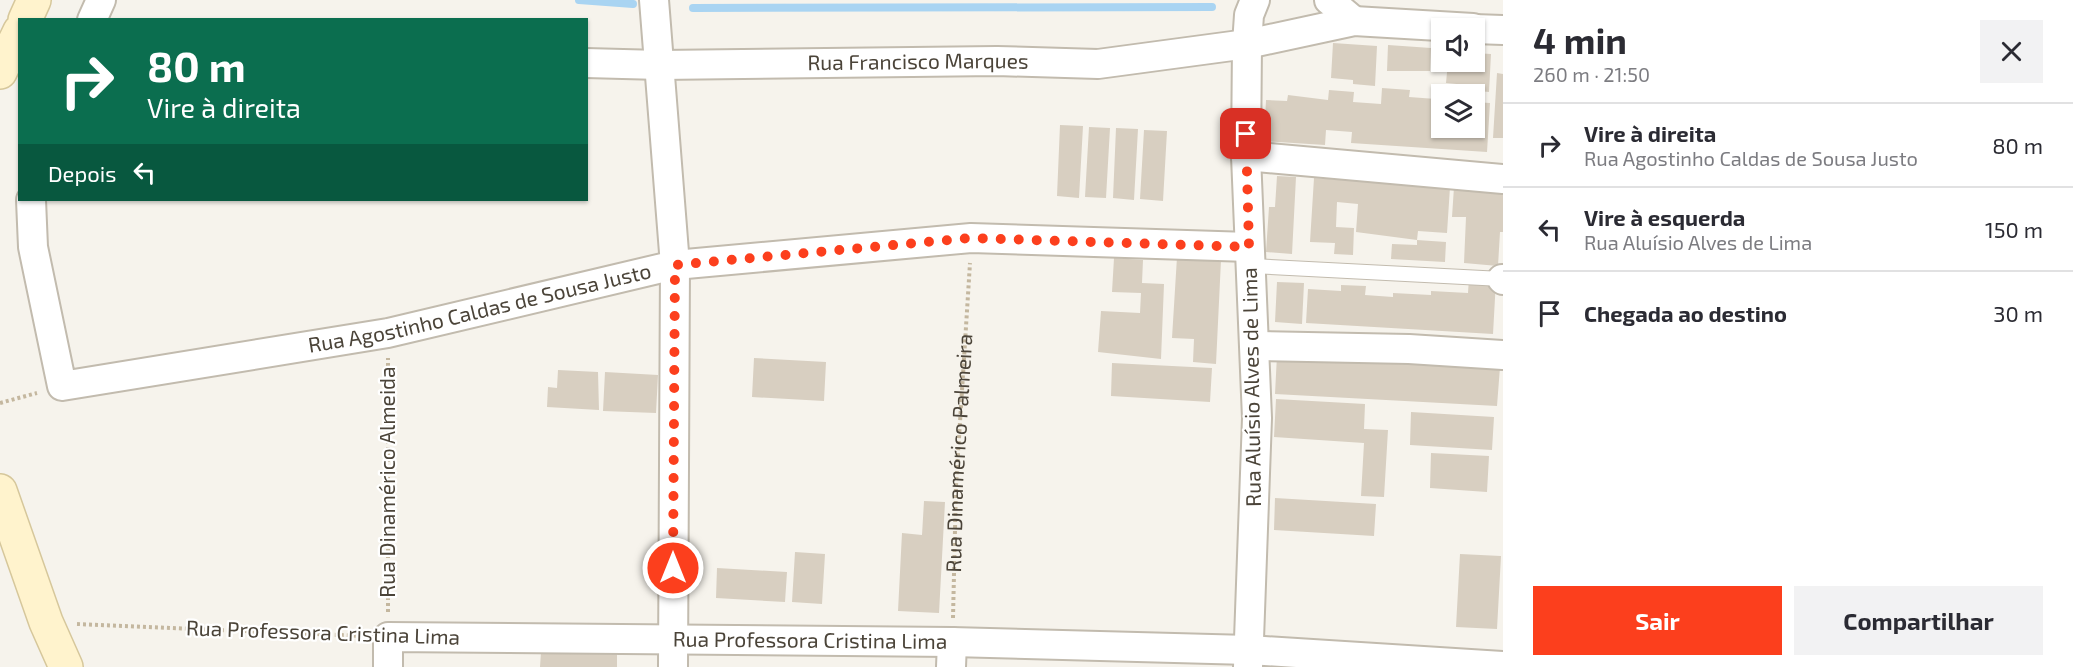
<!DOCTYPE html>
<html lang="pt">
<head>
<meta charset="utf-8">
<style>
	body { margin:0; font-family:"Exo 2",sans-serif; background:#f2f2f3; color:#2b2b33; height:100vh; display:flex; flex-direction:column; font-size:22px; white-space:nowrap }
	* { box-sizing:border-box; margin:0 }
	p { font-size:20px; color:#7c7c81 }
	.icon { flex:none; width:33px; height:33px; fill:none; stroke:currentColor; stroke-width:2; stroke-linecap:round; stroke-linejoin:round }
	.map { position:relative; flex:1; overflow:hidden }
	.panel { display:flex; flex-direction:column; background:#fff; width:570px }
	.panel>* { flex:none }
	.hud { position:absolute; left:18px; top:18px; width:570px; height:183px; border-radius:0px; box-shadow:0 2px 4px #0004; background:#0b6e4f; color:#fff; overflow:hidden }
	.tools { position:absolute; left:1431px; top:18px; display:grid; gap:12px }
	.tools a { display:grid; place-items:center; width:54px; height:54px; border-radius:0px; background:#fff; box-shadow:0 2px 4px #0004; font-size:30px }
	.pin { position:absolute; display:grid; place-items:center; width:51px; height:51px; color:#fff; margin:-26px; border-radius:12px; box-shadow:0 3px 9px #0006 }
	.me { position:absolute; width:66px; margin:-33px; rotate:0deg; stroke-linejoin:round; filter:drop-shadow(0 0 4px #0008) }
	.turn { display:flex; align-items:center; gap:21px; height:126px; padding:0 30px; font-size:27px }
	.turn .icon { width:78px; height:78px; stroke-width:2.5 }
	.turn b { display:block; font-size:42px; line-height:51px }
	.then { display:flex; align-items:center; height:57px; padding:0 30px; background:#0003; gap:12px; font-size:22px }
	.round { display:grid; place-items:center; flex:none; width:63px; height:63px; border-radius:0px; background:#f2f2f3 }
	.headline { display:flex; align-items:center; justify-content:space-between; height:102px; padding:0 30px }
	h1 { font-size:36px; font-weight:700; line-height:45px }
	.cta { display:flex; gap:12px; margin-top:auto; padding:12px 30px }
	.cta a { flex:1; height:69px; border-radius:0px; background:#fc3f1d; color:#fff; font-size:24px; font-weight:700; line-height:69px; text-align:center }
	.cta a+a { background:#f2f2f3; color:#2b2b33 }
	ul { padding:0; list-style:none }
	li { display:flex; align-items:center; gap:18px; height:84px; padding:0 30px; border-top:2px solid #e1e1e2 }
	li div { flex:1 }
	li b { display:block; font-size:22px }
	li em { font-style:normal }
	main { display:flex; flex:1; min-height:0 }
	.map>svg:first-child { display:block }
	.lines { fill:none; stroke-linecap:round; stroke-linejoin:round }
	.stream { stroke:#a9d4f2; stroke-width:8 }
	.building { fill:#d8cfc1 }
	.lane-casing { stroke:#c2bbae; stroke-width:16 }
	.street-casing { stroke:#c2bbae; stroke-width:32 }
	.secondary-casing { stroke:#d6c79b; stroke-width:36 }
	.path { stroke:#c4b79f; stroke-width:4; stroke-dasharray:3 3; stroke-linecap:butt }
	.lane { stroke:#fff; stroke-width:14 }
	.street { stroke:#fff; stroke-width:28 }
	.secondary { stroke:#fff3cd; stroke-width:33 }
	.route { stroke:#fc3f1d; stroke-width:10; stroke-dasharray:0 18 }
	.labels { text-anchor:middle; stroke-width:4.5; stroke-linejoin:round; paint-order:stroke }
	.street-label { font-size:21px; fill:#4b4439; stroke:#fff }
</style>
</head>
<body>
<main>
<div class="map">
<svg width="1503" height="667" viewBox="0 0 1503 667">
	<rect width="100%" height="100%" fill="#f6f3ec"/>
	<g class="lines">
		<!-- stream -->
		<path class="stream" d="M579 0 633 4
			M693 8 1212 7"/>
	</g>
	<!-- building -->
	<path class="building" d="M1333 43 1377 46 1375 86 1353 84V80L1331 78Z
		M1388 45 1431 48 1430 71H1387Z
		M1474 53 1491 54 1489 92 1467 90V85L1446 83 1448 62H1474Z
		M1497 73 1503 74V138H1493Z
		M1382 88 1410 90 1409 97 1436 99 1435 110 1442 111V128H1474V102L1490 103 1487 152 1351 143 1352 132 1326 130 1325 145 1264 141 1266 100 1287 101 1288 95 1328 100 1329 90 1354 92 1353 102 1381 104Z
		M1060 125 1083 126 1079 198 1057 196Z
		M1089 127 1110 128 1106 198 1085 197Z
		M1116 128 1138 129 1134 200 1113 198Z
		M1144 130 1167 131 1163 201 1140 199Z
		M1277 176 1296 177 1292 254 1266 252 1269 207H1275Z
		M1314 178 1450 187 1447 233 1418 231 1417 240 1356 232 1358 204 1337 202 1336 227 1354 228 1353 255 1334 254 1335 243 1310 242Z
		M1454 187 1503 191V232H1500L1498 266 1464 263 1466 217H1452Z
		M1417 240 1446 242 1445 262 1391 259 1392 244 1417 245Z
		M1177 257 1221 260 1216 364 1193 362 1194 339 1172 338Z
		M1114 258 1143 260 1142 283 1164 284 1161 359 1098 352 1101 311 1140 313 1141 293 1112 292Z
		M1469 278 1496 280 1493 334 1306 323 1308 289 1341 291V285L1366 286 1365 295 1393 297V293L1431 295V291L1468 293Z
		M1277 282 1304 283 1302 324 1275 322Z
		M1277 355 1500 367 1497 406 1275 394Z
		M754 358 826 362 824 401 752 397Z
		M1112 363 1212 368 1210 402 1111 396Z
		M558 370 598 372 599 410 547 407 548 387 557 388Z
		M605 372 658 375 656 413 603 411Z
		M1276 399 1365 404 1364 429 1388 430 1384 497 1361 496 1364 443 1274 437Z
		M1411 412 1494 417 1492 450 1410 445Z
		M1431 453 1489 456 1487 492 1430 488Z
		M1275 498 1376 504 1374 536 1274 530Z
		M924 501 945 502 939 613 898 611 902 533 922 535Z
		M795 552 825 554 822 604 792 602Z
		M1460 554 1501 556 1497 629 1456 627Z
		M717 568 787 572 785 602 716 598Z
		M576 646 617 648V667H540L541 652 576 654Z"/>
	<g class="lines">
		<!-- lane casing -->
		<g class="lane-casing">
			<path id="lane" d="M1252 266 1502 279"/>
		</g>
		<!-- street casing -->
		<g class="street-casing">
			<g id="street">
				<path d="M654 0 675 265 673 667"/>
				<path d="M1329 0 1354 21"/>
				<path d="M92 20 101 0"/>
				<path d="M1474 29 1503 30"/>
				<path id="s2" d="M586 63 660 65 997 61 1098 64 1247 44 1354 21 1473 28"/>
				<path d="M1246 156 1503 179"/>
				<path id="s3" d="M31 200 33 247 62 386 388 333 675 265 971 238 1249 247"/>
				<path d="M1502 279 1503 280"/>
				<path d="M1255 346 1409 349 1503 355"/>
				<path id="s4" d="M388 667V637L952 642 1249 650 1503 666"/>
				<path d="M951 667 952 642"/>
				<path d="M1248 667 1257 418 1246 156 1247 44 1249 15 1255 0"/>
			</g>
		</g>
		<!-- secondary casing -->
		<g class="secondary-casing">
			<path id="secondary" d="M25 20 34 0
				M0 72 20 31
				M0 491 46 622 66 667"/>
		</g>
		<!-- path -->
		<g class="path">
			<path d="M0 403 37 393"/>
			<path d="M388 612V358"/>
			<path id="s1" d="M953 618 956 486 970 263"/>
			<path d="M77 624 363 636"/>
		</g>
		<!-- lane -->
		<use href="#lane" class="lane"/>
		<!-- street -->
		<use href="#street" class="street"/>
		<!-- secondary -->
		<use href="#secondary" class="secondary"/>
	</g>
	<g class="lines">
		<!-- route -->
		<path class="route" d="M673 568 675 265 971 238 1249 247 1246 134"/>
	</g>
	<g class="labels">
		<!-- street labels -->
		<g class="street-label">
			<text dy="7" stroke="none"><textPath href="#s2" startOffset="332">Rua Francisco Marques</textPath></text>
			<text dy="7" stroke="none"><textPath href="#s3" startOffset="614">Rua Agostinho Caldas de Sousa Justo</textPath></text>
			<text transform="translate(1252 387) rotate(-91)" y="7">Rua Aluísio Alves de Lima</text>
			<text dy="7" stroke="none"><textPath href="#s1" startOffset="165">Rua Dinamérico Palmeira</textPath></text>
			<text transform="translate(388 482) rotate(-90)" y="7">Rua Dinamérico Almeida</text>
			<text transform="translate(323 633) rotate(2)" y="7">Rua Professora Cristina Lima</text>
			<text dy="7" stroke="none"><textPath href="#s4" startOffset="452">Rua Professora Cristina Lima</textPath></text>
		</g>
	</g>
</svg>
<div class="tools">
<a><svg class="icon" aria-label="sound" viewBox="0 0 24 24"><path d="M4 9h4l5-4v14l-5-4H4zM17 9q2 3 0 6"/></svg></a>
<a><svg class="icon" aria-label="layers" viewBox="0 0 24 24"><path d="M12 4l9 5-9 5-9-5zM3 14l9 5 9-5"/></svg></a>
</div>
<div class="pin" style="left:1246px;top:134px;background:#d93025"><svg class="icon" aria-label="arrive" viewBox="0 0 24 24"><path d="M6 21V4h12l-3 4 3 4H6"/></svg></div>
<svg class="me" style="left:673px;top:568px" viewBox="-20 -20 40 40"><circle r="17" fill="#fc3f1d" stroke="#fff" stroke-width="3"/><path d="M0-11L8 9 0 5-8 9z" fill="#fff"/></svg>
<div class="hud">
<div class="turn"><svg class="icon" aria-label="right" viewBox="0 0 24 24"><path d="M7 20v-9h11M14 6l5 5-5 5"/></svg><div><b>80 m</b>Vire à direita</div></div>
<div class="then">Depois<svg class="icon" aria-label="left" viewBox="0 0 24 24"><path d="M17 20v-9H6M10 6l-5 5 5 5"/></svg></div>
</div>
</div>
<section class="panel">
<div class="headline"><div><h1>4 min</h1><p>260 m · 21:50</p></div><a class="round"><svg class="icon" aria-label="close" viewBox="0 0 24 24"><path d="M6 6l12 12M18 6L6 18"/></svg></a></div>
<ul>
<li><svg class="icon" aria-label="right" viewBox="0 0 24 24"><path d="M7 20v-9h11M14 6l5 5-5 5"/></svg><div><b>Vire à direita</b><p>Rua Agostinho Caldas de Sousa Justo</p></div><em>80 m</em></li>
<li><svg class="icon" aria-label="left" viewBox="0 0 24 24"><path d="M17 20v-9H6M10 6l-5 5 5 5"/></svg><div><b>Vire à esquerda</b><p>Rua Aluísio Alves de Lima</p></div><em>150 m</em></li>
<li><svg class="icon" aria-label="arrive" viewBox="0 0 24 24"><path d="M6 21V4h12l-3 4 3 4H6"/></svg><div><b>Chegada ao destino</b></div><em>30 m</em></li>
</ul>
<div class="cta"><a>Sair</a><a>Compartilhar</a></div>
</section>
</main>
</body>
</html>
